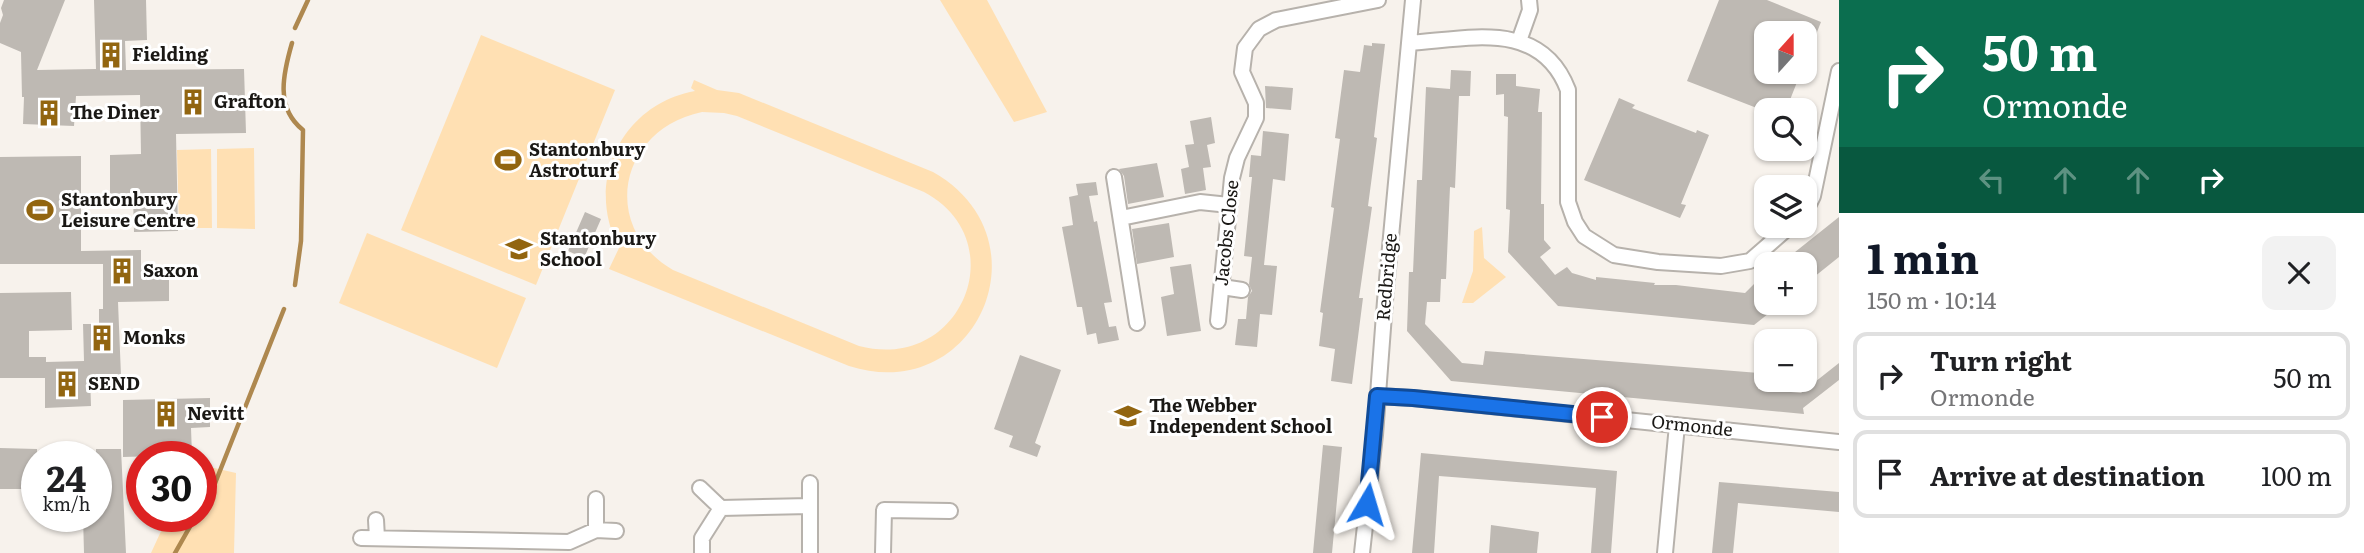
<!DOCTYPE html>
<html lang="en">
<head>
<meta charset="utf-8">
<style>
	body { margin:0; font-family:Literata,serif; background:#f2f2f2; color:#202124; height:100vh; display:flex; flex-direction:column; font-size:26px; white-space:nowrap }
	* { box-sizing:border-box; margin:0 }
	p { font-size:23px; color:#757577 }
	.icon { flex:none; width:38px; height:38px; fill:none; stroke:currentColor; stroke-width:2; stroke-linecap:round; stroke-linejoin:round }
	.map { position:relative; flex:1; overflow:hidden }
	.side { display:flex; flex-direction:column; background:#fff; width:525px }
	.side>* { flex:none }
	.top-card { background:#0b6e4f; color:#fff; overflow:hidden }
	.needle { width:46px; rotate:21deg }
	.fabs { position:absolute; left:1754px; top:21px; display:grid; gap:14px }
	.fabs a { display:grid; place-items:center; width:63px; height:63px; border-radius:14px; background:#fff; box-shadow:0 2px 5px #0004; font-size:35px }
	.speed { position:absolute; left:21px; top:441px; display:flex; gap:14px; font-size:35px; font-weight:700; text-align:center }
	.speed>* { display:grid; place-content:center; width:91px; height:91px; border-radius:50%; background:#fff; box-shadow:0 2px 5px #0004; line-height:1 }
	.speed small { font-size:18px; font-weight:400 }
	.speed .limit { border:10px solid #d22; background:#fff; color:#111 }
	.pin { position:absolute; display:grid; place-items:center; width:60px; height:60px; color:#fff; margin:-30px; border:4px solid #fff; border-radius:50%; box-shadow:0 2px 7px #0007 }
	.me { position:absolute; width:77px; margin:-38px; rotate:7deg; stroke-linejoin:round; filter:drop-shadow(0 0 5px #0008) }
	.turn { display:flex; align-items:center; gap:24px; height:147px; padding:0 28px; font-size:32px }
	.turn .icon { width:91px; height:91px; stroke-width:2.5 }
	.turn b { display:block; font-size:49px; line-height:60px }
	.lanes { display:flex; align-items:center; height:66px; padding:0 28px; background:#0003; justify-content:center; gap:35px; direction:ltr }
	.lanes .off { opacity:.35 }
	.round { display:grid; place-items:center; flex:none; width:74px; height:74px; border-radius:14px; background:#f2f2f2 }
	.headline { display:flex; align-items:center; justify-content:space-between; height:119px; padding:0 28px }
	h1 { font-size:42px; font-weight:700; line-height:52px; color:#111827 }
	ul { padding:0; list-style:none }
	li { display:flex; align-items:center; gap:21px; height:88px; margin:0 14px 10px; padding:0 14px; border:4px solid #e0e0e0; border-radius:14px }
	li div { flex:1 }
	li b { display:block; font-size:26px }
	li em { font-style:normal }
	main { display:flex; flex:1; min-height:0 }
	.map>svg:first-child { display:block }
	.green { fill:#ffe0b3; fill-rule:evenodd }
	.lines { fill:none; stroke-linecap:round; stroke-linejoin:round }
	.stream { stroke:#ae884f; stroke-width:4.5 }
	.building { fill:#beb9b3 }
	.minor-casing { stroke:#b7b2ac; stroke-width:18 }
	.minor { stroke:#fff; stroke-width:14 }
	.route-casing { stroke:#114b97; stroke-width:18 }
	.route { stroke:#1a73e8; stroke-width:12 }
	.labels { text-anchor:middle; stroke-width:6; stroke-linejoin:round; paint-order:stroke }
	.poi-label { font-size:18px; font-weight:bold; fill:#1a1815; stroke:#fff; text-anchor:start }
	.street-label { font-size:18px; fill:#1a1815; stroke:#fff }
</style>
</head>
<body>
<main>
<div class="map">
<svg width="1839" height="553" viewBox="0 0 1839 553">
	<rect width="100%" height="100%" fill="#f7f2ec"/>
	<!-- green -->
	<path class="green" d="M940 0H987L1047 112 1014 122Z
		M481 35 615 90 536 285 401 230Z
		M694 80 717 90 739 93 933 172C1050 238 977 407 849 366L609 269 619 248C584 182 622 104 695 91L691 88ZM702 112 724 113 737 116 924 192C1015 240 962 373 859 346L673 270C599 227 619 129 702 112Z
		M254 148 255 229 217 228V149Z
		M211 149 212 228H179L177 150Z
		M1482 227 1484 258 1506 277 1473 303H1462L1473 271 1474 231Z
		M367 233 526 298 497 368 339 303Z
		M201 465 236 473 234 553H151L168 516H201Z"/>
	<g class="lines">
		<!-- stream -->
		<path class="stream" d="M295 28 308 0
			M292 43C283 74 275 108 303 130L301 241 295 285
			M201 509 210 496 284 309
			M175 553 196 516"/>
	</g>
	<!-- building -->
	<path class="building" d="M4 0H65L37 70 96 69 94 0H146L147 40 125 41 126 70 244 69 246 133 176 134 178 231 134 232 133 197H110V155L141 154 140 95 76 96 74 126 23 124 24 97H22L21 52 0 43V23L3 15 1 8Z
		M1719 0H1767L1821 22 1805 62 1804 33H1766V72H1801L1786 110H1762L1687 81Z
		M1372 43 1385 44 1374 137 1377 138 1368 206 1372 207 1359 298H1363L1352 384 1331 381 1335 349 1319 346 1323 313 1320 312 1334 208 1331 207 1340 139 1335 138 1344 70 1360 72 1364 45 1372 46Z
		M1451 70 1471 71 1470 96H1459L1455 188 1450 187 1446 279H1441L1440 302H1427L1425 324 1462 363 1483 365 1485 351 1759 373 1758 389 1801 393 1839 363V380L1803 408 1804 414 1451 381 1407 331 1409 272H1413L1417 180H1422L1426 87 1450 89Z
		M1496 74H1516V86L1540 89 1538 112H1542L1541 204H1544V240L1551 248 1540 257 1555 275 1567 267 1572 273 1596 280V277L1655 283 1654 285H1676L1745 293 1754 284 1766 298V303H1782L1754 325 1558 306 1508 252 1510 210 1506 209 1508 117 1504 116V94L1496 95Z
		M1265 86 1293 88 1291 110 1266 108Z
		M1619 98 1635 105 1632 108 1696 133 1697 130 1709 135 1681 204 1686 205 1680 218 1584 180Z
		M1211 117 1215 143 1207 145 1211 167 1203 168 1206 190 1185 194 1181 169 1189 167 1185 145 1194 144 1190 121Z
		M1263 131 1289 134 1285 181 1273 179 1264 265 1277 266 1272 315 1260 314 1257 347 1235 345 1238 319H1246L1248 297 1252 291 1249 284 1252 257 1244 256 1252 177H1249L1251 155 1261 156Z
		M81 156V251L141 250V267L169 266V301L118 302 121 376H90L91 406 45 408V378H0V293L71 292 72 330 29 331V357H46V362L84 361 83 324H99V309H103V264H0V157Z
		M1157 163 1164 197 1128 204 1124 176 1119 169Z
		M1096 182 1098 195 1089 196 1094 222 1097 221 1112 302 1104 303 1109 327 1116 326 1119 340 1098 344 1096 333 1087 335 1082 307H1077L1062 227 1073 225 1069 197 1078 195 1076 184Z
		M585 212 601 219 584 258 568 251Z
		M1839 217V257L1804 285V264H1780Z
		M1169 223 1174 257 1137 264 1132 229Z
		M1191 264 1201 331 1167 336 1161 297 1174 294 1170 267Z
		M1020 355 1061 370 1035 443 1041 446 1037 457 1009 447 1013 436 994 429Z
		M210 398V427L191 428 192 455 123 457V400Z
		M1323 445 1342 447 1332 553H1313Z
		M0 448 37 449V489H0Z
		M96 449H121L126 553H84L83 516H96Z
		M1421 453 1617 471 1611 553H1591L1596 488 1439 476 1434 553H1412Z
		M1719 482 1839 492V512L1738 503 1733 553H1712Z
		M1491 525 1539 532 1537 553H1489Z"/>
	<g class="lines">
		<!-- minor casing -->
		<g class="minor-casing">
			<path id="minor" d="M1519 41 1530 10 1529 0
				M1410 43C1469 39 1541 19 1568 90V202L1575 222 1584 236 1614 255 1658 262 1721 266 1750 261 1790 226
				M1114 177 1137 323
				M1804 214 1813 196 1839 71
				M1121 218 1200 202 1229 205
				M1222 287 1242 290
				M1218 321 1232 178 1237 158 1256 118V103L1242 72 1245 48 1259 29 1276 20 1378 0
				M1377 396 1413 398 1839 442
				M700 488 721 508 702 538V552
				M721 508 810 506
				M376 520 377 538
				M596 530V499
				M361 538 569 542 596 530 616 531
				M810 553V483
				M883 553 884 510 950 511
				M1362 553 1375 435 1385 301 1413 0
				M1665 553 1677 425"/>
		</g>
		<!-- minor -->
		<use href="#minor" class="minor"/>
	</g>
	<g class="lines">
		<!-- route casing -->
		<g class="route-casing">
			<path id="route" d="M1367 504 1377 396 1413 398 1602 417"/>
		</g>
		<!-- route -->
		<use href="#route" class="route"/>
	</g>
	<!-- icons -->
	<defs>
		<g id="building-bare" transform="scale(2.1)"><path d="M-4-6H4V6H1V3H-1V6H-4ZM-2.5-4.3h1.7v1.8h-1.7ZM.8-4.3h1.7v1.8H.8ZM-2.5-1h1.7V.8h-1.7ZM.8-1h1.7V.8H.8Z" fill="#926510" stroke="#fff" stroke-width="2.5" paint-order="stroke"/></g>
		<g id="stadium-bare" transform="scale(2.1)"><path d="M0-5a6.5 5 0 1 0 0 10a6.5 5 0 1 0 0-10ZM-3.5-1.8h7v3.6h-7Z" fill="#926510" stroke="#fff" stroke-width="2.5" paint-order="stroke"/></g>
		<g id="school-bare" transform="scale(2.1)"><path d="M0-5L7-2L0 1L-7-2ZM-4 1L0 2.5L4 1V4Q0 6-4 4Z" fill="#926510" stroke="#fff" stroke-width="2.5" paint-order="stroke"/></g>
	</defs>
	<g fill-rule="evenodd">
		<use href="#building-bare" x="111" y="55"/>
		<use href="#building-bare" x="193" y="102"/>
		<use href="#building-bare" x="49" y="113"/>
		<use href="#stadium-bare" x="508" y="160"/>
		<use href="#stadium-bare" x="40" y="210"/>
		<use href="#school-bare" x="519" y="249"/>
		<use href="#building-bare" x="122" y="271"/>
		<use href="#building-bare" x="102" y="338"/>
		<use href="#building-bare" x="67" y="384"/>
		<use href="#building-bare" x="166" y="414"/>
		<use href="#school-bare" x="1128" y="416"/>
	</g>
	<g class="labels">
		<!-- poi labels -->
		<g class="poi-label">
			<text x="132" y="61">Fielding</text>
			<text x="214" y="108">Grafton</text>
			<text x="70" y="119">The Diner</text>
			<text x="529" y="156">Stantonbury<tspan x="529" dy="21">Astroturf</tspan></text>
			<text x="61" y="206">Stantonbury<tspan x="61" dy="21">Leisure Centre</tspan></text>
			<text x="540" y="245">Stantonbury<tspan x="540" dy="21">School</tspan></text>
			<text x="143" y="277">Saxon</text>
			<text x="123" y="344">Monks</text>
			<text x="88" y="390">SEND</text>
			<text x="1149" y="412">The Webber<tspan x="1149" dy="21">Independent School</tspan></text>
			<text x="187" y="420">Nevitt</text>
		</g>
		<!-- street labels -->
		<g class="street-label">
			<text transform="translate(1227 233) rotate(-84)" y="6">Jacobs Close</text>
			<text transform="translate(1387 277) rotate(-85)" y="6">Redbridge</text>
			<text transform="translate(1692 426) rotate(6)" y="6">Ormonde</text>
		</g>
	</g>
</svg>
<div class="fabs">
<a><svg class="needle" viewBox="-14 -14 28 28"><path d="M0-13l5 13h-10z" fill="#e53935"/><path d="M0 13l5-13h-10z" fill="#757577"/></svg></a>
<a><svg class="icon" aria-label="search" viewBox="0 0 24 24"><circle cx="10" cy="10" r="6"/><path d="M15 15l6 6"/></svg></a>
<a><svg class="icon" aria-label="layers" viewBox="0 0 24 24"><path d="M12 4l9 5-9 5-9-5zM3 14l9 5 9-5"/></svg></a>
<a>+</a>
<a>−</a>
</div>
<div class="speed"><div>24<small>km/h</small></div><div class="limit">30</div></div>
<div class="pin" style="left:1602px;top:417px;background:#d93025"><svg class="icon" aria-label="arrive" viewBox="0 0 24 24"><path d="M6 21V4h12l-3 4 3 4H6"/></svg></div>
<svg class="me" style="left:1367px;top:504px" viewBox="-20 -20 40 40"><path d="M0-17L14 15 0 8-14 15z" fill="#1a73e8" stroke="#fff" stroke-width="4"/></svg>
</div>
<section class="side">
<div class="top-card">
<div class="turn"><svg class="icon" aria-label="right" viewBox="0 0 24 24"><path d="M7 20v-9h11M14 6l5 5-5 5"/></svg><div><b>50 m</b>Ormonde</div></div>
<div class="lanes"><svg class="icon off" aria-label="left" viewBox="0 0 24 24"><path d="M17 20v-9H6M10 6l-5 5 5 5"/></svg><svg class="icon off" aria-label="ahead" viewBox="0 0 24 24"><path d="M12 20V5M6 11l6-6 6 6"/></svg><svg class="icon off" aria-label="ahead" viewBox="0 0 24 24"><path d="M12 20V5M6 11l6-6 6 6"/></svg><svg class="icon" aria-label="right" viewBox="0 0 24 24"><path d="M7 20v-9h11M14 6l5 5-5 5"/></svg></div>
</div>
<div class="headline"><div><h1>1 min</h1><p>150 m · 10:14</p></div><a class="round"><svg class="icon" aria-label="close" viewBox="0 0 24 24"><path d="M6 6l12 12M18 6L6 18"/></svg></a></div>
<ul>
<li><svg class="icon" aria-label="right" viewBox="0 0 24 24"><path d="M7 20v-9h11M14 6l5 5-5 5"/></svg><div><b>Turn right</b><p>Ormonde</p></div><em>50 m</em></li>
<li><svg class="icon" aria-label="arrive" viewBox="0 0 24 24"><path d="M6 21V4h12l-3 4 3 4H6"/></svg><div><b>Arrive at destination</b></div><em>100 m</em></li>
</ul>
</section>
</main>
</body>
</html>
